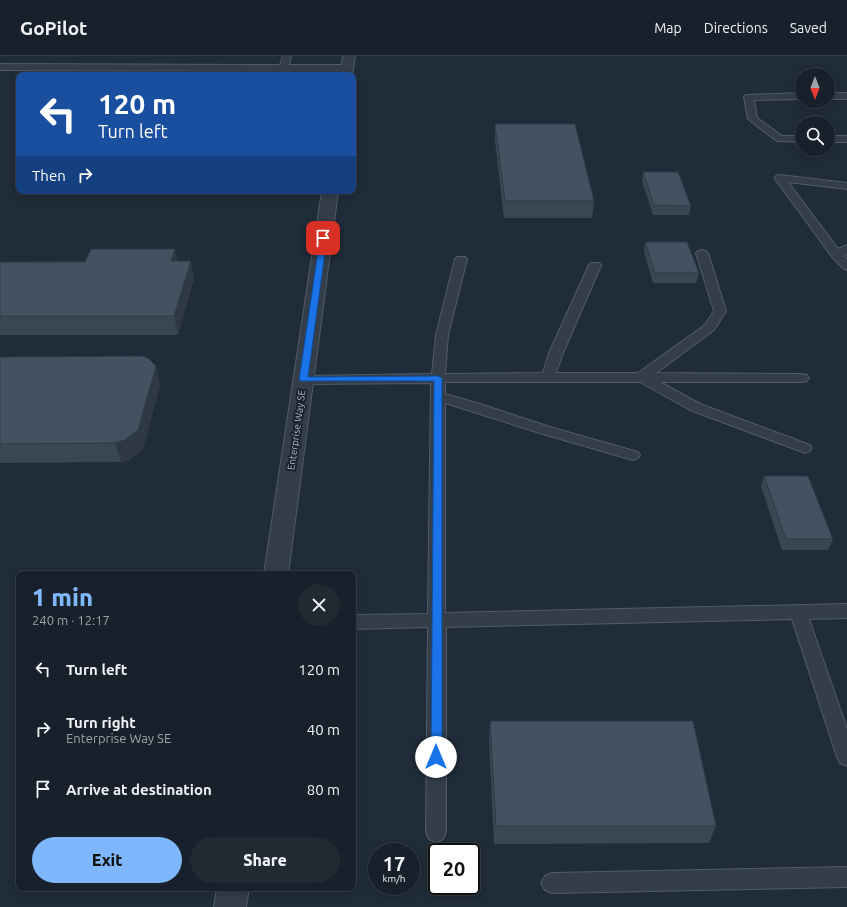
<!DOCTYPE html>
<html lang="en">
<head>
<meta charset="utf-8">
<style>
	body { margin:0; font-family:Ubuntu,sans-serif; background:#212933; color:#f1f3f6; height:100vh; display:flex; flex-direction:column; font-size:15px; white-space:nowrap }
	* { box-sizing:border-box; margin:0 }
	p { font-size:13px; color:#9fa3a9 }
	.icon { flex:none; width:22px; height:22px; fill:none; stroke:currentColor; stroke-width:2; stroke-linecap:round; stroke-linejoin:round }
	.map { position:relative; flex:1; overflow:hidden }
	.drawer { position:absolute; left:16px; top:515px; width:340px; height:320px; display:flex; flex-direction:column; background:#18212b; border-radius:8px; box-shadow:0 2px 10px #0003,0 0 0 1px #363e47 }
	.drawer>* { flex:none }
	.banner { position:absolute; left:16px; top:16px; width:340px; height:122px; border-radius:8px; box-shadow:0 2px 10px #0003,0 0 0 1px #363e47; background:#1a4fa0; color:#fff; overflow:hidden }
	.needle { width:26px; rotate:180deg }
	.controls { position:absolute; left:795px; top:12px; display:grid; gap:8px }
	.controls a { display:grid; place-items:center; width:40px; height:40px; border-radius:50%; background:#18212b; box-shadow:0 2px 10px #0003,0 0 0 1px #363e47; font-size:20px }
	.speed { position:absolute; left:368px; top:787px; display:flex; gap:8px; font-size:20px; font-weight:700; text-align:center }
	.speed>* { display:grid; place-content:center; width:52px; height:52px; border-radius:50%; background:#18212b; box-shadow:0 2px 10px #0003,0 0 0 1px #363e47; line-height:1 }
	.speed small { font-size:10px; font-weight:400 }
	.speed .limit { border:2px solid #111; border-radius:6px; background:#fff; color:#111 }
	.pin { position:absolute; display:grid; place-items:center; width:34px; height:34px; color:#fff; margin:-17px; border-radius:8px; box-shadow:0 2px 6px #0006 }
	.me { position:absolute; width:44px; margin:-22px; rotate:0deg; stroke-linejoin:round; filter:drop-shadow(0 0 3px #0008) }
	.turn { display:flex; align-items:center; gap:14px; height:84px; padding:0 16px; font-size:18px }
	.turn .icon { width:52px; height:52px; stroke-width:2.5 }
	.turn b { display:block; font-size:28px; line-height:34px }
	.then { display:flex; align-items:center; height:38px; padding:0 16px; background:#0003; gap:8px; font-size:15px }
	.round { display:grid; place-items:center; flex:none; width:42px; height:42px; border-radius:21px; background:#212933 }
	.headline { display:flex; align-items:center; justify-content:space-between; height:68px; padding:0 16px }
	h1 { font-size:24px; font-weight:800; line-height:30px; color:#7eb7fb }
	.primary-button { display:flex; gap:8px; margin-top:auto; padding:8px 16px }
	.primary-button a { flex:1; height:46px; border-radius:24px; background:#7eb7fb; color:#111; font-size:16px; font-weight:800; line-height:46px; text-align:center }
	.primary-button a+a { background:#212933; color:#f1f3f6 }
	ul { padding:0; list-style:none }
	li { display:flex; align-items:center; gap:12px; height:60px; padding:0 16px }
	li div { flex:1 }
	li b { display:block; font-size:15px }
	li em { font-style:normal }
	header { display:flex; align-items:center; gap:24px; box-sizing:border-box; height:56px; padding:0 20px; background:#18212b; border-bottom:1px solid #363e47 }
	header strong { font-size:19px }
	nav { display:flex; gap:22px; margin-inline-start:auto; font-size:14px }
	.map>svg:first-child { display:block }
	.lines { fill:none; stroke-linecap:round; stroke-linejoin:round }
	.service-casing { stroke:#515c67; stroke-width:2 }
	.minor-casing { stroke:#515c67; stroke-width:2 }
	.service { fill:#333e49; fill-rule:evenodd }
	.minor { fill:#333e49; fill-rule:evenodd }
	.wall { fill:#3a4753 }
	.shaded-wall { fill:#2f3944 }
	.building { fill:#435261; stroke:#2f3944 }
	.route { fill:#1a73e8; stroke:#114b97 }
	.labels { text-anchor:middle; stroke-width:4; stroke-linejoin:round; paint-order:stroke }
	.street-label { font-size:10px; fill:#aeb9c6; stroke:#19232d }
</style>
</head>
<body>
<header>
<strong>GoPilot</strong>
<nav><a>Map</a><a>Directions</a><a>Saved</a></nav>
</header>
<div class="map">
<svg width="847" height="851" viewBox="0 0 847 851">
	<rect width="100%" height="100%" fill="#202c39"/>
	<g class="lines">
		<!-- service casing -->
		<g class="service-casing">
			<path id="service" d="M283 0H291L289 9H347L351 12 347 15 0 14V8L280 9Z
				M802 37V43L754 44 757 62 782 80H802V86L777 85 748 63 744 41 746 39Z
				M828 37H847V43H828Z
				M828 80H847V86H828Z
				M780 119 847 127V133L788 126 838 193 847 189V198L844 200 847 203V214L843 212 833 202 776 124 775 122 776 120Z
				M702 194 706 195 708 197 726 255 714 274 656 317 802 318 807 319 809 322 807 325 802 326H660L700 348 810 389 812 392 810 395 805 397 800 395 690 354 640 326H445V338L480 348 553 372 638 396 640 399 638 402 633 404 543 378 445 347V557L847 548V562L809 563 847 673V710L840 707 837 701 792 563 446 571V776L443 783 436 786 429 783 426 776 428 571 353 573V559L428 558 431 327 303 328 298 327 296 324 298 321 303 320 432 318 436 279 455 203 457 201H465L467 203 448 279 445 318 543 317 549 297 589 209 591 207H599L601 209 563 297 556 317H638L705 269 714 255 696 197 698 195Z
				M847 811V831L552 837 545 834 541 827 545 820 552 817Z"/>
		</g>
		<!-- minor casing -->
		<g class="minor-casing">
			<path id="minor" d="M343 0H355L352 19H340Z
				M322 135H338L288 518H264Z
				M217 832H249L246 851H214Z"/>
		</g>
		<!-- service -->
		<use href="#service" class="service"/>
		<!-- minor -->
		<use href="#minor" class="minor"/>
	</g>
	<!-- wall -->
	<path class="wall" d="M495 68 594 145 592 162H504L495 85Z
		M643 116 691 150 689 159H653L642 125Z
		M645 186 699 217 696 227H653L644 196Z
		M177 205 194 223 178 279H0V206Z
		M0 301 160 329 143 393 130 404 121 406 0 407Z
		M764 420 833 483 828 494H782L761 430Z
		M490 665 716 770 709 787 494 788 489 684Z"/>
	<!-- shaded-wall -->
	<path class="shaded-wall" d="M175 193 179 211 171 205Z
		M191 205 194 223 178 279 174 260Z
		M156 310 160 329 143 393 130 404 121 406 115 387Z"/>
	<!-- building -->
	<path class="building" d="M495 68H575L594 145H505Z
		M643 116H678L691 150 654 149Z
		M645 186H687L699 217H655Z
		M91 193H175L171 205H191L174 260H0V206H85Z
		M142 300 148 302 156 310 138 374 125 384 115 387 0 388V301Z
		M764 420H808L833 483H786Z
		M490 665H693L716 770H496Z"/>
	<!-- route -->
	<path class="route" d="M323 180 327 182 308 321 438 320 442 322V701L441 704 436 706 432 704 431 701 434 325H301L299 324 320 182Z"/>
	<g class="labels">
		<!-- street labels -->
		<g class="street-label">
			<text transform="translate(296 374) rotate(-82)" y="4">Enterprise Way SE</text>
		</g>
	</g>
</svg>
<div class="controls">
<a><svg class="needle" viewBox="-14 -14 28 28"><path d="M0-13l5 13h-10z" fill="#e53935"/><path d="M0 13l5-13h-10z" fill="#9fa3a9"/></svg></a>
<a><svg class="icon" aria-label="search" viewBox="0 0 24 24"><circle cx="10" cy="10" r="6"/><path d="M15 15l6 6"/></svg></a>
</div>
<div class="speed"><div>17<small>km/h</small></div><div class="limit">20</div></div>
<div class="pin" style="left:323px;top:182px;background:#d93025"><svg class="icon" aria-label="arrive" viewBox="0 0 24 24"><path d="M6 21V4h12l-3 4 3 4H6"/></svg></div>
<svg class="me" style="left:436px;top:701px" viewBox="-20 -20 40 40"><circle r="19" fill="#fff"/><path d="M0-13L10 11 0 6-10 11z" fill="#1a73e8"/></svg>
<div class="banner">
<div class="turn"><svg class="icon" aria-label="left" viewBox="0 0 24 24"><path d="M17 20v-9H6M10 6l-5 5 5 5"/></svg><div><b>120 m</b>Turn left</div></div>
<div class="then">Then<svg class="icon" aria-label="right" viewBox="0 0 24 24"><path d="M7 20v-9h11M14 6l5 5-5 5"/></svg></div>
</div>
<section class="drawer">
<div class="headline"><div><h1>1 min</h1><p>240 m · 12:17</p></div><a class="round"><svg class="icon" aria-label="close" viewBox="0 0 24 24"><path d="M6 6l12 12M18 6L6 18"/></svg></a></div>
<ul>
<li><svg class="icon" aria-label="left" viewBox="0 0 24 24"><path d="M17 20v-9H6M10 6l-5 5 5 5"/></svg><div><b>Turn left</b></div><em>120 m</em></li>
<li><svg class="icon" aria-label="right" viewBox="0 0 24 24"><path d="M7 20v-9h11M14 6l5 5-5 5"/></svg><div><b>Turn right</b><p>Enterprise Way SE</p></div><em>40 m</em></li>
<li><svg class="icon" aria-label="arrive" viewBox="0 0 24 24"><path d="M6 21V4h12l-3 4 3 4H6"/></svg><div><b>Arrive at destination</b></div><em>80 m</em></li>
</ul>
<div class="primary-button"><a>Exit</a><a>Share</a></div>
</section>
</div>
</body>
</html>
